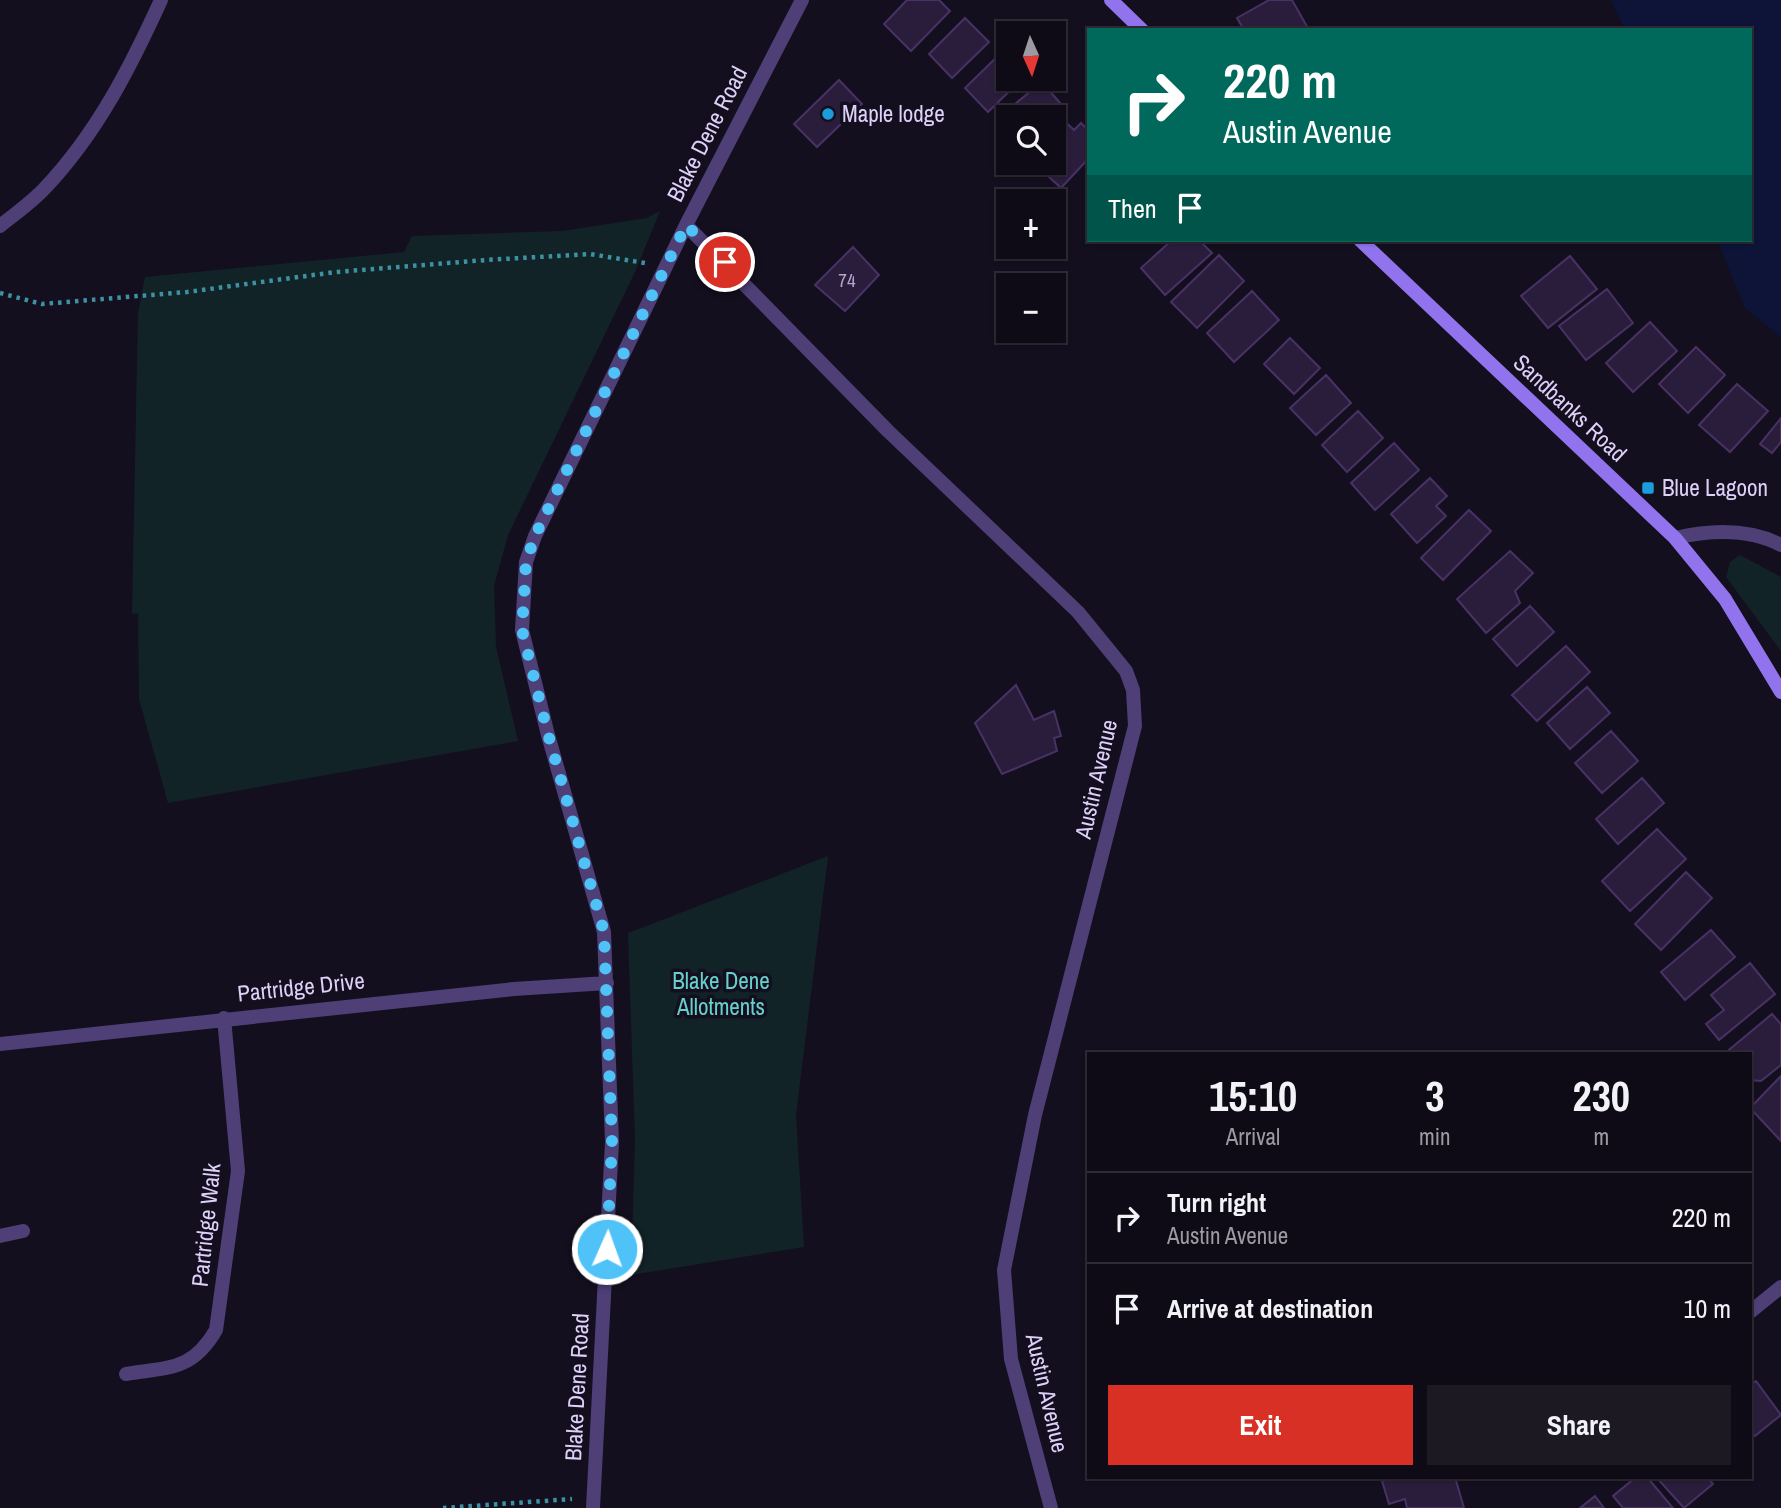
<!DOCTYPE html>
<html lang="en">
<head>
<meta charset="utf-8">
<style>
	body { margin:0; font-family:"Archivo Narrow",sans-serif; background:#1d1923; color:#f1f3f6; height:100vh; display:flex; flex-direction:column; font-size:26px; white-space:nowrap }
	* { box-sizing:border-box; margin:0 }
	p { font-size:23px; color:#9b9ba1 }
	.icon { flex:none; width:38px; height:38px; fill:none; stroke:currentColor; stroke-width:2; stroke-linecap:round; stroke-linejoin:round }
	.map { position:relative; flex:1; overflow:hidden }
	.panel { position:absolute; left:1087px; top:1052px; width:665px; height:427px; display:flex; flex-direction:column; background:#0f0b16; border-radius:0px; box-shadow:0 2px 5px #0004,0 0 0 2px #2f2b35 }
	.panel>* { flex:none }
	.hud { position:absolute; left:1087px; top:28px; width:665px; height:214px; border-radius:0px; box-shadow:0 2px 5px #0004,0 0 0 2px #2f2b35; background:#00695c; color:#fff; overflow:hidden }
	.needle { width:46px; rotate:177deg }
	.controls { position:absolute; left:996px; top:21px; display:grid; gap:14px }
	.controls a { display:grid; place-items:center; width:70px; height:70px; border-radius:0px; background:#0f0b16; box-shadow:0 2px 5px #0004,0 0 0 2px #2f2b35; font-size:35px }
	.pin { position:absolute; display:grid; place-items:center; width:60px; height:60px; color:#fff; margin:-30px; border:4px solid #fff; border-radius:50%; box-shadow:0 2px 7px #0007 }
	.me { position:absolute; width:77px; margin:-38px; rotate:2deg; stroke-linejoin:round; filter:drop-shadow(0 0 5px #0008) }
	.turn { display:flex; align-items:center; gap:24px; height:147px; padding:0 21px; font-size:32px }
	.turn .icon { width:91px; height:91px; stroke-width:2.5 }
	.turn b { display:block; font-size:49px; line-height:60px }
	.then { display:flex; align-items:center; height:66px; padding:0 21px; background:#0003; gap:14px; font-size:26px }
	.eta { display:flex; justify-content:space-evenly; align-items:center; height:119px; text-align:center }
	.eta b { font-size:42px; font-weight:700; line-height:49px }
	.button { display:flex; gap:14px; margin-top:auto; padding:14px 21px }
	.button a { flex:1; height:80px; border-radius:0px; background:#d93025; color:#fff; font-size:28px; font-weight:700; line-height:80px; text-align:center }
	.button a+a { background:#1d1923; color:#f1f3f6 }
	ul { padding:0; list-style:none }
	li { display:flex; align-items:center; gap:21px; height:91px; padding:0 21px; border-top:2px solid #2f2b35 }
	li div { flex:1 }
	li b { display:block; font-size:26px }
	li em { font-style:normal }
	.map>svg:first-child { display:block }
	.green { fill:#122327 }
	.water { fill:#0e1437 }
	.building { fill:#2a1d3c; stroke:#483265; stroke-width:2 }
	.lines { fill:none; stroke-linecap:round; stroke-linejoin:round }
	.path { stroke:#3c92a2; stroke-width:4.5; stroke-dasharray:3.5 5; stroke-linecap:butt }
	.lane { stroke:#4e3f77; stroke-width:14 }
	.street { stroke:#4e3f77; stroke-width:14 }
	.secondary { stroke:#9273ee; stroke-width:14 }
	.route { stroke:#4fc3f7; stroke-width:12; stroke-dasharray:0 21.6 }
	.poi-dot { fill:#1b9ddb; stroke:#140f1e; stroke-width:2.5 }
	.labels { text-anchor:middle; stroke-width:7; stroke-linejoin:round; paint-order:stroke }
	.number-label { font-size:19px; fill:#b1a4ca }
	.poi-label { font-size:23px; fill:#ded1f9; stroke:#140f1e; text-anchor:start }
	.street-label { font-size:23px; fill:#ded1f9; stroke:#140f1e }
	.park-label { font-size:23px; fill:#66d0cd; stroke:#140f1e }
</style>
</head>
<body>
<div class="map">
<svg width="1781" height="1508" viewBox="0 0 1781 1508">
	<rect width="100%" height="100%" fill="#140f1e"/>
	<!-- green -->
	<path class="green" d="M660 211 635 272 508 535 494 586 496 647 518 741 168 803 139 699 138 613 132 614 138 313 145 277 404 252 412 236 562 231 647 218Z
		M1740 555 1781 577V651L1726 577 1730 562Z
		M828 856 796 1115 804 1247 631 1275 635 1138 628 933Z"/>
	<!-- water -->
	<path class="water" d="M1611 0H1781V337L1745 308 1717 240H1750V30H1625Z"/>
	<!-- building -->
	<path class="building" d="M907 0H939L950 11 911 51 884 24Z
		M1269 0H1292L1309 30H1244L1237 18Z
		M965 18 989 42 952 78 929 54Z
		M1005 49 1008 52V79H1022L988 112 965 88Z
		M839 80 862 104 817 147 794 124Z
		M1042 82 1060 103 1044 117H1008V128L999 117Z
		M1059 116 1074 130 1081 123 1088 130V159L1061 188 1034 163H1054V122Z
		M1172 240H1199L1212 253 1165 295 1141 268Z
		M853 247 879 275 845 311 815 285Z
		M1219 255 1244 281 1197 328 1171 302Z
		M1570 256 1597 289 1548 328 1521 296Z
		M1607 289 1633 323 1586 360 1559 326Z
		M1252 291 1279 320 1234 362 1207 333Z
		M1650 322 1677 351 1633 392 1606 363Z
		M1290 338 1320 368 1294 394 1264 364Z
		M1696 347 1725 375 1688 413 1659 384Z
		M1326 375 1351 403 1316 435 1290 408Z
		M1737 384 1768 411 1730 452 1699 425Z
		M1358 411 1383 438 1347 472 1322 445Z
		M1781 418V442L1772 453 1760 444Z
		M1394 443 1419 470 1375 510 1351 483Z
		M1430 478 1447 496 1436 506 1446 516 1417 543 1391 514Z
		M1469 510 1491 531 1443 580 1421 558Z
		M1510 551 1533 573 1515 591 1520 603 1486 633 1457 599Z
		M1530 606 1554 632 1517 666 1493 639Z
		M1566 646 1590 672 1537 721 1512 695Z
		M1016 685 1034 720 1054 711 1061 736 1054 738 1057 751 1002 774 975 723Z
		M1587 687 1610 713 1570 749 1547 723Z
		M1611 731 1638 761 1602 793 1575 763Z
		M1642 778 1664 803 1618 844 1596 819Z
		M1657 829 1686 859 1630 911 1602 881Z
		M1686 872 1712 898 1661 950 1635 924Z
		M1711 930 1735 957 1685 1000 1661 972Z
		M1750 963 1775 994 1719 1040 1706 1024 1724 1010 1711 995Z
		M1772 1014 1781 1024V1065L1761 1081 1750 1080V1054H1724Z
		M1781 1076V1141L1750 1108Z
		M1756 1381 1781 1415 1755 1436 1750 1431V1385Z
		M1395 1477H1455L1464 1508H1407L1405 1499 1389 1504 1382 1481Z
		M1636 1477H1647L1673 1508H1623L1613 1496Z
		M1656 1477H1707L1713 1484 1684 1508Z
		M1595 1496 1604 1508H1580Z"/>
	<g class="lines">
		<!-- path -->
		<path class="path" d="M0 293 42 304 187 292 336 272 486 260 590 254 645 263
			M443 1508 572 1499"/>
		<!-- lane -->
		<path class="lane" d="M1675 538C1710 530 1748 528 1781 545
			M0 1236 23 1231"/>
		<!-- street -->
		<path class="street" d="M686 225 888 431 1078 612 1126 671 1133 690 1135 726 1035 1115 1004 1270 1011 1359 1051 1508
			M0 226C15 214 32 202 45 188 97 133 130 68 161 0
			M0 1044 514 989 607 983
			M1750 1312 1781 1287
			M126 1374C169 1367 192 1371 216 1330L238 1171 224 1018
			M593 1508 612 1142 604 932 548 735 522 630 526 562 535 536 686 225 802 0"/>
		<!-- secondary -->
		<path class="secondary" d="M1111 0 1142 30
			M1360 240 1675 538 1725 599 1781 692"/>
	</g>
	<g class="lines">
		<!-- route -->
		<path class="route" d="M607 1249 612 1142 604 932 548 734 522 630 526 562 535 536 686 225 725 262"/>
	</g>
	<!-- markers -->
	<g class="poi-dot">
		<circle cx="828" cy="114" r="7"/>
		<rect x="1641" y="481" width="14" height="14" rx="3.5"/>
	</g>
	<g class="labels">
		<!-- number labels -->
		<g class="number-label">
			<text x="847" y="287">74</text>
		</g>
		<!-- poi labels -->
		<g class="poi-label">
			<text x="842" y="122">Maple lodge</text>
			<text x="1662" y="496">Blue Lagoon</text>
		</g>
		<!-- street labels -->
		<g class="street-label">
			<text transform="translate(707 134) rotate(-63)" y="8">Blake Dene Road</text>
			<text transform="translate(1570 408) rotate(43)" y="8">Sandbanks Road</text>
			<text transform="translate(1096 779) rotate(-77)" y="8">Austin Avenue</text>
			<text transform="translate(301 987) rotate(-6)" y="8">Partridge Drive</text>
			<text transform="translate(206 1225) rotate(-84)" y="8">Partridge Walk</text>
			<text transform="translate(577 1387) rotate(-87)" y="8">Blake Dene Road</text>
			<text transform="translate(1047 1393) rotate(77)" y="8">Austin Avenue</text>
		</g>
		<!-- park labels -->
		<g class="park-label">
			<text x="721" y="989">Blake Dene<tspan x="721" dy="26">Allotments</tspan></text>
		</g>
	</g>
</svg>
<div class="controls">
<a><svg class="needle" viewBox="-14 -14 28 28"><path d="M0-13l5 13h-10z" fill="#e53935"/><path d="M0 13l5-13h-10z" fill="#9b9ba1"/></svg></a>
<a><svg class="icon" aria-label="search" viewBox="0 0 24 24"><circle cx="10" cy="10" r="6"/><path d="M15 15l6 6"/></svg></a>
<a>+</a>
<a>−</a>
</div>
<div class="pin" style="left:725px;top:262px;background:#d93025"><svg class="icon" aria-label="arrive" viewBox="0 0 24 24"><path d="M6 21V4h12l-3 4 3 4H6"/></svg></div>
<svg class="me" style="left:607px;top:1249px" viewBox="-20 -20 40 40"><circle r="17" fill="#4fc3f7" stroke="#fff" stroke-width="3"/><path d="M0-11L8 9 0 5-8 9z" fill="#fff"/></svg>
<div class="hud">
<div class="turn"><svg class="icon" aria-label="right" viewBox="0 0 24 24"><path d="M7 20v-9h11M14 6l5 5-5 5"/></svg><div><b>220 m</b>Austin Avenue</div></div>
<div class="then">Then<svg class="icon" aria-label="arrive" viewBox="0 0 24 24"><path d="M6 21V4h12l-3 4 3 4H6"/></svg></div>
</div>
<section class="panel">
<div class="eta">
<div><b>15:10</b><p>Arrival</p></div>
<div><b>3</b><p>min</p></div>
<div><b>230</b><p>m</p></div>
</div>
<ul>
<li><svg class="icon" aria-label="right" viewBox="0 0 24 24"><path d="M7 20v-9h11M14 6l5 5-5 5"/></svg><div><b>Turn right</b><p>Austin Avenue</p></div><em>220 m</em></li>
<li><svg class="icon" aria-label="arrive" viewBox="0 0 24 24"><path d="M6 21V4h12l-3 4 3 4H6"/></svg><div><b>Arrive at destination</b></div><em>10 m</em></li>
</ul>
<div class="button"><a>Exit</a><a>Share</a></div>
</section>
</div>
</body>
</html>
